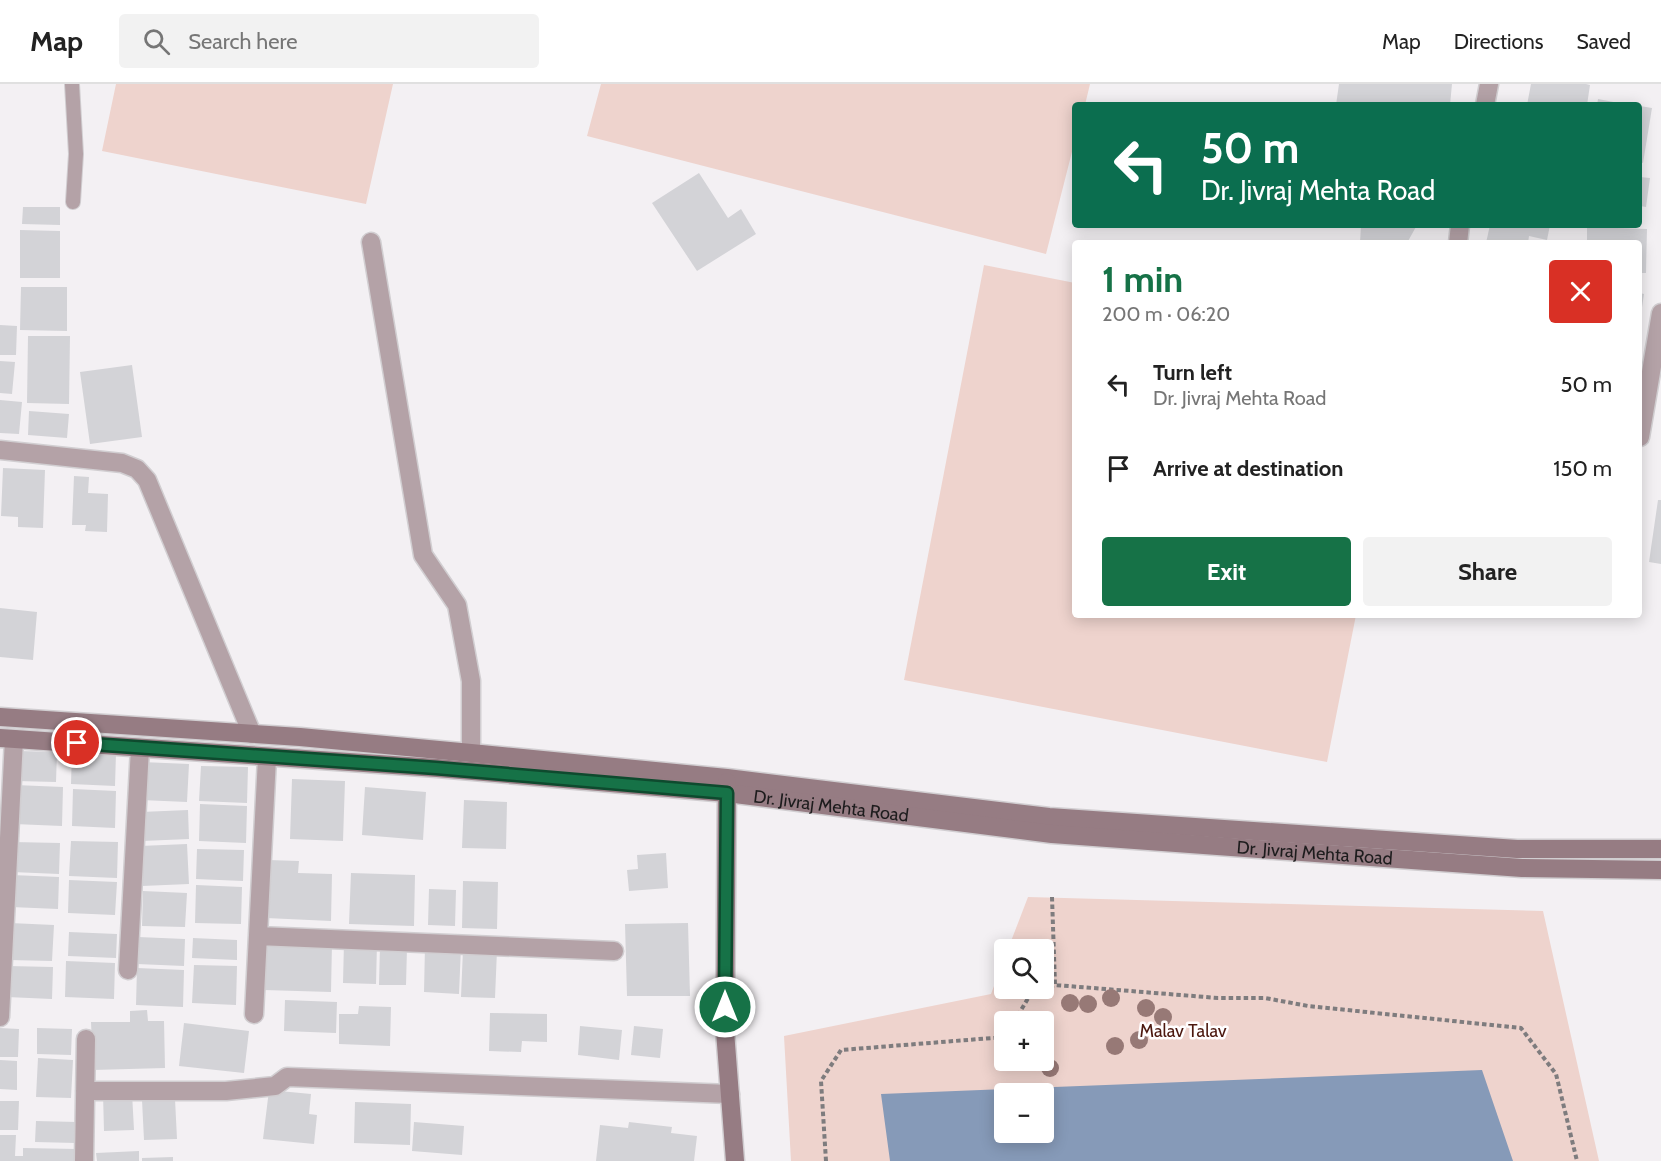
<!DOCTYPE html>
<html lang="en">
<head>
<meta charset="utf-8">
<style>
	body { margin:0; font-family:Cabin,sans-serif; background:#f2f2f2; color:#222; height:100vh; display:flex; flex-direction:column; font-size:22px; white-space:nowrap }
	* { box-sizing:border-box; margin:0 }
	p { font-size:20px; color:#767676 }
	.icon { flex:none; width:33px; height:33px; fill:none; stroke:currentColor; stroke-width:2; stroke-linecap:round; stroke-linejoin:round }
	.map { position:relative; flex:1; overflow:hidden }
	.sheet { position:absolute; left:1072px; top:156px; width:570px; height:378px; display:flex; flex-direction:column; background:#fff; border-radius:6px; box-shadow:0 3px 15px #0003 }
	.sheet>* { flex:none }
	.top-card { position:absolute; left:1072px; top:18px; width:570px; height:126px; border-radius:6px; box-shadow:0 3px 15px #0003; background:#0b6e4f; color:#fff; overflow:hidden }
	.controls { position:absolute; left:994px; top:855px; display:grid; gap:12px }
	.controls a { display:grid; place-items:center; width:60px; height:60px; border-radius:6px; background:#fff; box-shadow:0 3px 15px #0003; font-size:30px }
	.pin { position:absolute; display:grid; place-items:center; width:51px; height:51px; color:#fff; margin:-26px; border:3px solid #fff; border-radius:50%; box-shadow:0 2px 6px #0007 }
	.me { position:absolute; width:66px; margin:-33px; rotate:0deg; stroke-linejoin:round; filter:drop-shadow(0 0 4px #0008) }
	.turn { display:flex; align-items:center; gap:21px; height:126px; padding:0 30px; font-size:27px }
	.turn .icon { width:78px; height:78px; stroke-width:2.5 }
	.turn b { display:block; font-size:42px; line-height:51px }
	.round { display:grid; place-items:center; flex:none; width:63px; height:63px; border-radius:6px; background:#f2f2f2 }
	.headline { display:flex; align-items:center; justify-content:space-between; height:102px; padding:0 30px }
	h1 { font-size:36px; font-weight:800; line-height:45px; color:#167247 }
	.button { display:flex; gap:12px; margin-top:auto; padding:12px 30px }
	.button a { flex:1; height:69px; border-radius:6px; background:#167247; color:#fff; font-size:24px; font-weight:800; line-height:69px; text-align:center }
	.button a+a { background:#f2f2f2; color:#222 }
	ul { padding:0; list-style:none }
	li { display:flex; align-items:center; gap:18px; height:84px; padding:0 30px }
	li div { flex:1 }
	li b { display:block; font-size:22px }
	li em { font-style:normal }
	header { display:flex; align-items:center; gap:36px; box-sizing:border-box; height:84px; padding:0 30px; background:#fff; border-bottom:2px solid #e0e0e0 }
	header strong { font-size:28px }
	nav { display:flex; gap:33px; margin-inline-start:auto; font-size:21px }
	.search { width:420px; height:54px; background:#f2f2f2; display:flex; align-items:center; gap:15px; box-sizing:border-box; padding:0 21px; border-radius:6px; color:#767676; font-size:22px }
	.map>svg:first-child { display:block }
	.green { fill:#eed3cd; fill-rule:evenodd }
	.water { fill:#869ab8; fill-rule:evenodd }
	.building { fill:#d3d3d7 }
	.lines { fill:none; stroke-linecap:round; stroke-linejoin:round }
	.lane-casing { stroke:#d1ced1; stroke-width:16 }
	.street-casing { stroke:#d1ced1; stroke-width:21 }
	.secondary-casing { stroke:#d1ced1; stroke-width:21 }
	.path { stroke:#7e7c7e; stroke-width:4; stroke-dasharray:4.5 3; stroke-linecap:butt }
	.lane { stroke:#b4a2a7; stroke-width:14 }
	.street { stroke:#b4a2a7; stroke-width:18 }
	.secondary { stroke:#967c83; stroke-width:18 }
	.tree { fill:#977976 }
	.route-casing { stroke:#0e4a2e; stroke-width:15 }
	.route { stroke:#167247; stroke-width:10 }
	.labels { text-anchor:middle; stroke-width:5; stroke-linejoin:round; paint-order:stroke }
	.street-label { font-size:18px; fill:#1d1c1d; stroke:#fffeff }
	.park-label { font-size:18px; fill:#4c180f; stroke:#fffeff }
</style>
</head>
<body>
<header>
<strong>Map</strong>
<div class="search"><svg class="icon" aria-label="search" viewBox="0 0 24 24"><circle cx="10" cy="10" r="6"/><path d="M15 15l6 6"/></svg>Search here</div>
<nav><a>Map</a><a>Directions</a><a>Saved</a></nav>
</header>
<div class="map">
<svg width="1661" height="1077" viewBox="0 0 1661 1077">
	<rect width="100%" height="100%" fill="#f3f0f3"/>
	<!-- green -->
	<path class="green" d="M116 0H393L366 120 102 67Z
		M601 0H1090L1085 21H1076L1075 56 1046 170 587 52Z
		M984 181 1075 199 1076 531H1356L1327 678 904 596Z
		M1028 813 1543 827 1599 1077H791L784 952 991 910 1005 873V904H1044V866L1008 865ZM1005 938H1044V976H1005ZM1005 1010H1044V1048H1005Z"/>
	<!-- water -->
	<path class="water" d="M1482 986 1513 1077H890L881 1010ZM1005 1010H1044V1048H1005Z"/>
	<!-- building -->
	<path class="building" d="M1339 0H1452L1450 21H1336Z
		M1531 0H1586L1590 1 1587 21H1527Z
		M1598 15 1624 20V21H1597Z
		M1640 22 1652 24 1643 79 1640 78Z
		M699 89 728 134 741 125 756 150 697 187 652 119Z
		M1640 93 1650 94 1646 123 1640 122Z
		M23 123H60V141L22 140Z
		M1361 141H1417L1407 159H1360Z
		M1490 141H1550L1547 156 1529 152 1528 159H1486Z
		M1587 143 1647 145 1646 189H1640V159H1587Z
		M20 146 60 147V194H20Z
		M21 203H67V247L20 246Z
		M1640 209 1644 210 1641 230H1640Z
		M0 241 17 242 16 271H0Z
		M28 252H70L69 320 27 319Z
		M0 277 15 278 12 310 0 309Z
		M132 281 142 353 90 360 80 288Z
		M0 316 22 318 19 350 0 349Z
		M29 327 69 330 67 354 28 351Z
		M3 384 45 386 43 444 18 443V433L1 432Z
		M74 392 89 393 88 409 108 410 107 448 85 447 86 441H72Z
		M1658 416H1661V480L1649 478Z
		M0 524 37 528 33 576 0 573Z
		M19 667 57 668 56 698 17 697Z
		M72 667 116 669 115 702 71 700Z
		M142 678 189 680 187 718 141 716Z
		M201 682 248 683 247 719 199 717Z
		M292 695 345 697 343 757 290 755Z
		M15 701 63 703 62 742 14 740Z
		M365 703 426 708 423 756 362 751Z
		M73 705 116 707 115 744 72 742Z
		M464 716 507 718 506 765 462 764Z
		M200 720 247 722 246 759 199 757Z
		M188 726 189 755 142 757 141 728Z
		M71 757 118 758 117 794 69 792Z
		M13 758 60 759 59 790 12 788Z
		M187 760 189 800 142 802 140 762Z
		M197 765 244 766 243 797 196 795Z
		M666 769 668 804 629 807 627 786 638 785 637 771Z
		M268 776 299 777 298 789 332 790 331 837 266 834Z
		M351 789 415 791 414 842 349 840Z
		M12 791 59 793 58 825 11 823Z
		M69 796 117 798 115 831 68 829Z
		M463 797 498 798 497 845 462 844Z
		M196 801 242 803 241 840 195 839Z
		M429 805 456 806 455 842 428 841Z
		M143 807 187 809 185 843 142 842Z
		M10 839 54 841 52 877 9 876Z
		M688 839 690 912H627L625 840Z
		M69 848 117 850 116 874 68 872Z
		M138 853 185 855 184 882 137 880Z
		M193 854 237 856V876L192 874Z
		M265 857 332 859 331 908 264 906Z
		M344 858 377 859 376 900 343 899Z
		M380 862 407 864 406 901H379Z
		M425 862 461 863 459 910 424 908Z
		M463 865 497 866 495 914 461 913Z
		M66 877 115 879 114 915 65 913Z
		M194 881 237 882 236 921 192 919Z
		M8 882 53 883 52 915 7 913Z
		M137 884 184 886 183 923 136 921Z
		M285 916 337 918 336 949 284 947Z
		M359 922 391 923 390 962 339 960V930H358Z
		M147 926 148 937H164L165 984 93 986 91 938H130V927Z
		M490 929 547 930V958L522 957 521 968 489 967Z
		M184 939 249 947 244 989 179 982Z
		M580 942 622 946 619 976 578 971Z
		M634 942 663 945 660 974 631 971Z
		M0 944 19 945 18 973H0Z
		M37 944 72 945 71 971 37 970Z
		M38 974 73 976 71 1014 36 1013Z
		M0 976 17 977V1006L0 1005Z
		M269 1006 311 1010 309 1030 317 1031 314 1060 263 1055Z
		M132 1009 134 1046 104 1047 103 1010Z
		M175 1015 177 1055 144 1056 142 1016Z
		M0 1017H19L18 1046H0Z
		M355 1018 411 1020 410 1061 354 1059Z
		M36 1037 77 1038 76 1059 35 1058Z
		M414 1038 464 1042 462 1071 412 1067Z
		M629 1038 672 1043 671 1049 697 1052 694 1077H596L600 1041 628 1044Z
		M0 1051H16L15 1072H23V1064L77 1065V1077H0Z
		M139 1067V1077H97L96 1069Z
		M173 1073V1077H142V1074Z"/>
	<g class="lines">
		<!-- lane casing -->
		<g class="lane-casing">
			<path id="lane" d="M72 0 76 70 73 118"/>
		</g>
		<!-- street casing -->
		<g class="street-casing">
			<path id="street" d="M1485 21 1489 0
				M371 158 423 471 457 521 471 597V669
				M1458 159 1460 141
				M1640 353 1661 229
				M0 366 122 379 137 385 147 396 252 650
				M258 852 614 867
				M128 886 140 664
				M254 930 267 674
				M0 933 14 655
				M85 1007H226L275 1002 287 993 730 1010
				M84 1077 86 955"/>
		</g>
		<!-- secondary casing -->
		<g class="secondary-casing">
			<g id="secondary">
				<path d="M0 633 300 653 471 669 727 694 1049 733 1517 765H1661"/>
				<path id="s1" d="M0 654 437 684 727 709 1052 750 1522 784 1661 786"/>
				<path d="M727 698 725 947 735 1077"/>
			</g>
		</g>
		<!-- path -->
		<path class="path" d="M1052 813 1055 901
			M1014 938 1030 911 1055 901 1218 914H1265L1308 922 1521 944 1556 990 1577 1077
			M826 1077 821 997 841 966 1005 953"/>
		<!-- lane -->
		<use href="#lane" class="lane"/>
		<!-- street -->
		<use href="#street" class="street"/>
		<!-- secondary -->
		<use href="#secondary" class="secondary"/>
	</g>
	<!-- trees -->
	<g class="tree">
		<circle cx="1111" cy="914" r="9"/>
		<circle cx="1070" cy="919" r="9"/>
		<circle cx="1088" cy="920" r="9"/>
		<circle cx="1146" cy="924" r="9"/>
		<circle cx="1163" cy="933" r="9"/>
		<circle cx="1139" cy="956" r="9"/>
		<circle cx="1115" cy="962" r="9"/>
		<circle cx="1050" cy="984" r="9"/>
	</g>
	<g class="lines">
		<!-- route casing -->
		<g class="route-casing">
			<path id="route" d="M77 659 436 684 727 709 725 923"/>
		</g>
		<!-- route -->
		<use href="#route" class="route"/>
	</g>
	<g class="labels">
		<!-- street labels -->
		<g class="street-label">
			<text dy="6" stroke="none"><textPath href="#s1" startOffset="834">Dr. Jivraj Mehta Road</textPath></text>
			<text dy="6" stroke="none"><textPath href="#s1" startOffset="1320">Dr. Jivraj Mehta Road</textPath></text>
		</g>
		<!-- park labels -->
		<g class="park-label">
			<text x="1183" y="953">Malav Talav</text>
		</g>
	</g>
</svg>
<div class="controls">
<a><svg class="icon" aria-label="search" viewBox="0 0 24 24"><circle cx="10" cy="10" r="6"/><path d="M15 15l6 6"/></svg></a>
<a>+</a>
<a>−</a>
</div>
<div class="pin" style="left:77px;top:659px;background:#d93025"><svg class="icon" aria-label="arrive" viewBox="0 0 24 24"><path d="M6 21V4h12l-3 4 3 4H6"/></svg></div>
<svg class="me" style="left:725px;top:923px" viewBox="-20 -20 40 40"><circle r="17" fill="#167247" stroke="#fff" stroke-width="3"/><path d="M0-11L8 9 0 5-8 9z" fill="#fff"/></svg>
<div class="top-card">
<div class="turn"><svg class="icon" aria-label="left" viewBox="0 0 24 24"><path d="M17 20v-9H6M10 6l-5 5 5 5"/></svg><div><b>50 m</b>Dr. Jivraj Mehta Road</div></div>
</div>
<section class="sheet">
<div class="headline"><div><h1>1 min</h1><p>200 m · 06:20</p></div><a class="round" style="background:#d93025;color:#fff"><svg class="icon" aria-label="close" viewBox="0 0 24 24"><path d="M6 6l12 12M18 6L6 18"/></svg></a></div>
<ul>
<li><svg class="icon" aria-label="left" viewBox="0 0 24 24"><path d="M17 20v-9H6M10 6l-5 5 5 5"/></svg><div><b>Turn left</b><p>Dr. Jivraj Mehta Road</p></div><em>50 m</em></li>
<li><svg class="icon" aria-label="arrive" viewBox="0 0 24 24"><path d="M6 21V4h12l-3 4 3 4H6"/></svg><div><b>Arrive at destination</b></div><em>150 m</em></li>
</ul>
<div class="button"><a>Exit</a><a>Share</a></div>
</section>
</div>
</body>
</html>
